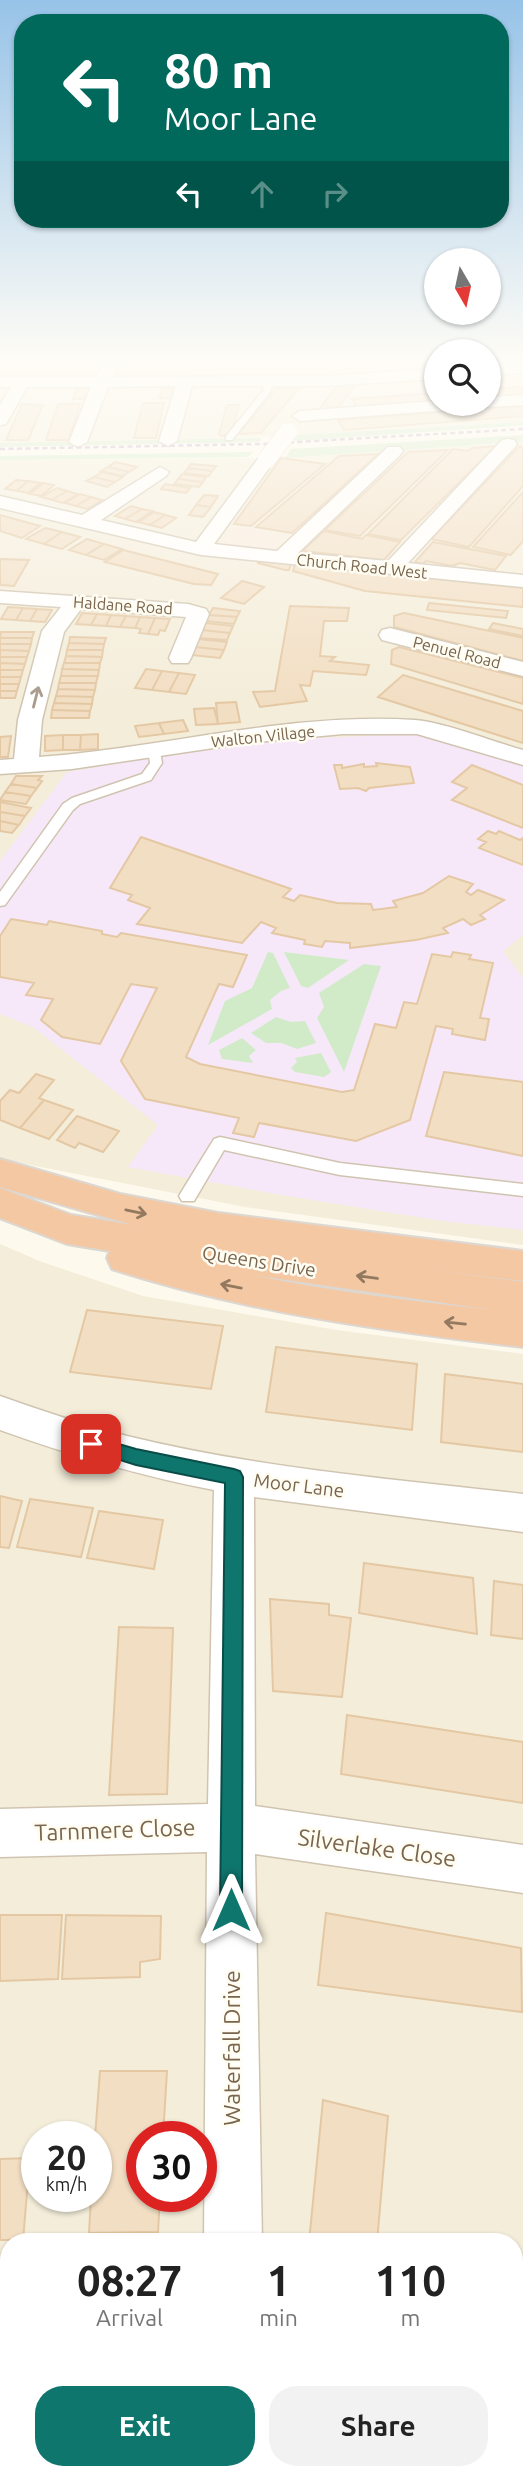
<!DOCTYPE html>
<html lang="en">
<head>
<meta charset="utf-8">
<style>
	body { margin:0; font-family:Ubuntu,sans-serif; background:#f2f2f2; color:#222; height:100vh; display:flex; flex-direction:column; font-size:26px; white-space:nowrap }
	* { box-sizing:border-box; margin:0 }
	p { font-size:23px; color:#767676 }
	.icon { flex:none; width:38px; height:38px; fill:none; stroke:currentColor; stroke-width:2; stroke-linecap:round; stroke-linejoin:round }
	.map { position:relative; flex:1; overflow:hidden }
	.drawer { position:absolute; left:0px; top:2233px; width:523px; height:247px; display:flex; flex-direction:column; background:#fff; border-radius:28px 28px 0 0; box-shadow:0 2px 5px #0004 }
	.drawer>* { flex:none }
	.hud { position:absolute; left:14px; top:14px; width:495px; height:214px; border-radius:28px; box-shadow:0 2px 5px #0004; background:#00695c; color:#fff; overflow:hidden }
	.needle { width:46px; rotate:171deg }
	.fabs { position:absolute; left:424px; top:248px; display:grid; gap:14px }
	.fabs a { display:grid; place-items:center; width:77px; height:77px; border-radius:50%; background:#fff; box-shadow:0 2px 5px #0004; font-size:35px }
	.speed { position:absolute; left:21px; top:2121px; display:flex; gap:14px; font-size:35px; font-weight:700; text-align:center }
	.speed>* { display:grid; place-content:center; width:91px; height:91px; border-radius:50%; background:#fff; box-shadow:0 2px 5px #0004; line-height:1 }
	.speed small { font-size:18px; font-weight:400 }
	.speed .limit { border:10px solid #d22; background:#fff; color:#111 }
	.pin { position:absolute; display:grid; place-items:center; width:60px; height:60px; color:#fff; margin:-30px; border-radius:14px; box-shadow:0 4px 10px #0006 }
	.me { position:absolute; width:77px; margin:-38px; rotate:0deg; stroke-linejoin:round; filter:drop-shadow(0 0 5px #0008) }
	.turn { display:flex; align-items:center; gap:24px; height:147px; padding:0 35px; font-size:32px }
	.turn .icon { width:91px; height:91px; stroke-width:2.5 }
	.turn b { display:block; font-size:49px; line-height:60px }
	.lanes { display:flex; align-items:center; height:66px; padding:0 35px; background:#0003; justify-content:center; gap:35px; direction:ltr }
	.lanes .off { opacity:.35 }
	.eta { display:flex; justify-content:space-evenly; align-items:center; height:119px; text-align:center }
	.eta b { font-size:42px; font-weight:700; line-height:49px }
	.primary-button { display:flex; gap:14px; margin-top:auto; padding:14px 35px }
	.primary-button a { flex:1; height:80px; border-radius:28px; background:#0f766e; color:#fff; font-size:28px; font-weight:700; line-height:80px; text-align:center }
	.primary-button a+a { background:#f2f2f2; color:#222 }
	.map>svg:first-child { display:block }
	.residential { fill:#f4edda; fill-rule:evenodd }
	.commercial { fill:#f9ebdd }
	.education { fill:#f6e8f9 }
	.green { fill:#d1ebc9 }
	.building { fill:#f2dec3; stroke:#e4c8a4; stroke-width:2 }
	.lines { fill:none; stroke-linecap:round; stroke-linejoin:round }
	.lane-casing { stroke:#d0c4b0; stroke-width:3 }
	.street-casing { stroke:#d0c4b0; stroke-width:3 }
	.highway-casing { stroke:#dcd7d1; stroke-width:4 }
	.lane { fill:#fff; fill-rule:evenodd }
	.street { fill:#fff; fill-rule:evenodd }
	.highway { fill:#f5c8a4; fill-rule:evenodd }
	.rail { stroke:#bfa8c8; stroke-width:2.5; stroke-dasharray:5 3.5; stroke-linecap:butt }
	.street-bridge-casing { stroke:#d0c4b0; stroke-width:19; stroke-linecap:butt }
	.street-bridge { stroke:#fff; stroke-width:18 }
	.oneway { stroke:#a89b8c }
	.oneway2 { stroke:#92795f }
	.route { fill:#0f766e; stroke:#0a4d48; stroke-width:2 }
	.labels { text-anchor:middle; stroke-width:5; stroke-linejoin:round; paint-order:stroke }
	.far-street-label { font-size:16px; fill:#79654e; stroke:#fffcf2 }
	.street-label { font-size:19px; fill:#79654e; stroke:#fffcf2 }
	.near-street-label { font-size:23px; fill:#79654e; stroke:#fffcf2 }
</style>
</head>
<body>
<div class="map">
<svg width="523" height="2479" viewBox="0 0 523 2479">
	<rect width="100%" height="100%" fill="#fdf9ec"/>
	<!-- residential -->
	<path class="residential" d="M0 357H436V404H488V357H523V422L170 442 0 443Z
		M523 442V1245L245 1207 0 1159V460L285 458Z
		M0 1244 42 1262 143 1296 336 1330 523 1354V2479H0ZM37 2137H96V2196H37ZM142 2137H201V2196H142ZM9 2242H514V2471H9Z"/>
	<!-- commercial -->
	<path class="commercial" d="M233 526 289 535 274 550 219 545Z"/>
	<!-- education -->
	<path class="education" d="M417 734 485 752 523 766V935L503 951 523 978V1230L442 1221 282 1195 128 1167 158 1125 33 1027 0 1014V861L67 772 165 755 294 739Z"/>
	<!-- green -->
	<path class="green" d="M523 422V425L514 426 294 441 296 435Z
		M523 435V442L285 458 291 449Z
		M261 438 260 442 0 447V443Z
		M253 452 248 457 0 460V456Z
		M268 952 273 953 290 988 281 991 270 1000 272 1009 208 1045 225 1001 252 988Z
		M284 952 349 960 308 988 301 986Z
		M364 964 381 966 344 1072 317 1018 324 1007 319 993Z
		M276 1017 291 1022 305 1021 316 1043 297 1049 281 1043H266L251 1033Z
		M242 1038 256 1050 249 1056 253 1063 222 1059 219 1050Z
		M321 1053 331 1072 324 1077 295 1072 291 1068 297 1062 295 1058Z"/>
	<!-- building -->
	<path class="building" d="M356 384 336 410 318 411 337 386Z
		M300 387 261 433 238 434 277 388Z
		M523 387V395L488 398V389Z
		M162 388 173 389 171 398H159Z
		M77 389H89L85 399H73Z
		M436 393V402L357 407 352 399Z
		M143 403H164L156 438H134Z
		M22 404 43 405 28 440H6Z
		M58 404H80L69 440H46Z
		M227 405H239L233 428 228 435 221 436 219 434Z
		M523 406V416L344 430 338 420Z
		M496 446 401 540 368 534 453 449 468 451 472 448Z
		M520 446 523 447V486L469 547 431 539Z
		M448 450 360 536 325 530 408 452Z
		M378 454 292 533 256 527 339 456Z
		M281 458 325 464 251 526 234 524Z
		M115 462 137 467 129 472 108 467Z
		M191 464 216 466 212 471 188 468Z
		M108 467 129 472 122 476 101 471Z
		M188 468 212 471 209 476 184 473Z
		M102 472 123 477 115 482 94 477Z
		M182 474 206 477 203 482 178 479Z
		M94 477 115 482 107 487 86 481Z
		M178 479 203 482 199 487 174 484Z
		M16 480 28 481 17 491 5 489Z
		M28 481 40 483 28 493 17 491Z
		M43 483 54 485 41 496 30 494Z
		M165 484 190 488 186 493 161 489Z
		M57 488 67 491 52 500 41 497Z
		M67 491 78 494 63 503 52 500Z
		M523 492V541L511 555 473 547Z
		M80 494 91 497 76 506 65 503Z
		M204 495 218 496 211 507 196 505Z
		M91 497 102 500 88 509 76 506Z
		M196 505 211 507 203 517 189 515Z
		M131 506 142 509 125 519 115 516Z
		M142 509 152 511 136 522 125 519Z
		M154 512 165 515 150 525 139 522Z
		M0 515 40 526 22 538 0 531Z
		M165 515 176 518 162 528 150 525Z
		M45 528 62 532 44 544 26 539Z
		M324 531 362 539 366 535 400 542 384 560 302 551Z
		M62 532 80 537 62 549 44 544Z
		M87 539 104 544 86 555 69 550Z
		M433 542 506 556 495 570 460 563 452 566 426 561 423 564 415 562Z
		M104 544 122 549 104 560 86 555Z
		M123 550 218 574 211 585 194 584 105 562Z
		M0 559 29 560 14 586 0 585Z
		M259 561 291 564 289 570H285L258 563Z
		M295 564 523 588V607L365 591 293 571Z
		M242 581 264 587 244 604 221 598Z
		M429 603 508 611 506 618 427 610Z
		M290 606 349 608 347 621H324L320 656 335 657 330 661 369 665 366 675 313 671 310 686 300 685 307 701 260 707 253 692 275 691Z
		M8 607 23 608 16 620 1 619Z
		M23 608 37 609 30 621 16 620Z
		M213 608 240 611 237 617 209 615Z
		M37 609 52 610 45 622 30 621Z
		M82 613 97 614 91 625 76 624Z
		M404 613 523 638V661L394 627V616Z
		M97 614 111 615 106 626 91 625Z
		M111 615 126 616 120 627 106 626Z
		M209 615 237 617 234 624 206 621Z
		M126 616 140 617 135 628 120 627Z
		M140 617 155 618 148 634 139 633 141 629 135 628Z
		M155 618 170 619 165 631 160 630 158 635 148 634Z
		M205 623 233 626 230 633 202 630Z
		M493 623 523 629V636L489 629Z
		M202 630 230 633 227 640 198 638Z
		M1 632H34L32 638H0Z
		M70 637 106 638 104 644 69 643Z
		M0 638H32L31 644H0Z
		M198 639 227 642 224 650 195 647Z
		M69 643 104 644 103 650H67Z
		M0 644H31L29 651 0 650Z
		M195 647 224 650 220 658 191 655Z
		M399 647 523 678V704L391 664 392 650Z
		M0 650 29 651 27 657H0Z
		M67 650H103L102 657 66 656Z
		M66 656 102 657 100 663H64Z
		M0 657H27L25 664 0 663Z
		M0 663 25 664 23 670H0Z
		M64 663H100L99 670 62 669Z
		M62 669 99 670 98 676H61Z
		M146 669 162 671 152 690 135 688Z
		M0 670H23L21 677H0Z
		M162 671 179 673 169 692 152 690Z
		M179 673 195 675 186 694 169 692Z
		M403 675 523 711V743L378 697Z
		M61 676H98L96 683H59Z
		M0 677H21L19 684H0Z
		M59 683H96L95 690 58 689Z
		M0 684H19L17 691H0Z
		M58 689 95 690 93 697 56 696Z
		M0 691H17L15 698H0Z
		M56 696 93 697 92 704 54 703Z
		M236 702 240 722 218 724 216 703Z
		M54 703 92 704 90 711 52 710Z
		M214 708 218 724 196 725 194 709Z
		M52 710 90 711 89 718H51Z
		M183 720 188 731 164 734 159 723Z
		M159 723 164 734 139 737 135 726Z
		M98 734V749L80 750 81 735Z
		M63 735V750L45 751V736Z
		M63 735H81L80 750H63Z
		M11 736 8 757H0V737Z
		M376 763 410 767 414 783 369 788 366 791 358 788 340 789 334 765H342V768L364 764V767L377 766Z
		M472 765 523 785V828L452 800 467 788 452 782Z
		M16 776H42L38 780 42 781 37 788 11 784Z
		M11 784 37 788 31 796 5 792Z
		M5 792 31 796 26 804 0 800Z
		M0 802 31 808 25 816 0 812Z
		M0 812 25 816 19 825 0 821Z
		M0 821 19 825 12 833 0 831Z
		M488 831 496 834 499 831 520 840 523 838V865L479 848 486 842 478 839Z
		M141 837 291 889 283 897 294 901 300 895 337 903 371 904 373 910 397 907 393 901 423 893 449 876 473 884 466 892 471 895 478 890 504 900 480 915 485 919 471 925 463 919 443 928 448 933 416 940 350 948V943L325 941 322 947 304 944 305 940 272 933 276 928 261 922 242 943 137 924 150 908 128 900 132 895 110 888Z
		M11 919 47 925 49 921 102 931V934L117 937 121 933 247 955 233 987 219 984 186 1057 200 1064 342 1092 354 1090 375 1024 396 1028 404 1002 417 1004 432 954 451 957 453 952 471 955 469 959 493 963 480 1018 489 1019 485 1040 452 1034 453 1029 436 1026 410 1120 356 1141 259 1123 254 1137 233 1133 239 1118 145 1099 121 1061 157 988 131 984 100 1044 62 1037 41 1020 53 999 26 995 34 983 0 977V936Z
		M444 1072 523 1082V1156L426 1136Z
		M36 1074 54 1080 39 1098 44 1100 20 1128 0 1120V1101L10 1090 19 1093Z
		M44 1100 73 1110 49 1139 20 1128Z
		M77 1116 119 1131 103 1152 79 1143 75 1148 57 1140Z
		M87 1310 223 1326 211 1389 70 1372Z
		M276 1347 417 1364 412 1430 266 1412Z
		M445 1374 523 1384V1452L441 1442Z
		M0 1496 22 1501 9 1548 0 1547Z
		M30 1499 93 1508 81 1557 17 1547Z
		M99 1511 163 1520 154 1569 87 1558Z
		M364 1563 473 1578 477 1634 359 1613Z
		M494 1581 523 1585V1639L491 1635Z
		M270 1599 329 1604V1615L351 1618 342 1697 273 1691Z
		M119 1627 173 1628 167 1794 109 1795Z
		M347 1715 523 1742V1803L341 1774Z
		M326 1913 521 1948 522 2012 318 1985Z
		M0 1915H62L58 1979 0 1981Z
		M66 1915 161 1916 160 1959 140 1962V1977L62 1979Z
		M100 2071H167L163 2137H142V2196H160L158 2232 89 2233 91 2196H96L95 2137Z
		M323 2100 388 2116 377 2242H309Z
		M30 2158 23 2240H0V2159Z
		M0 2430H5L2 2479H0Z
		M28 2471H122V2479H27Z
		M170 2471H269V2479H170Z"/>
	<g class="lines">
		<!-- lane casing -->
		<g class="lane-casing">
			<path id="lane" d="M265 380 272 382 271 391 232 440H226V436L263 391Z
				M154 746 160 750 162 763 151 780 80 804 73 810 5 905 0 906V892L63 804 72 798 142 774 150 763 148 750Z
				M220 1137 340 1163 523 1184V1196L340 1175 224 1150 194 1201H182L179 1196 182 1191 214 1139Z"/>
		</g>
		<!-- street casing -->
		<g class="street-casing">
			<path id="street" d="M108 357H124L113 377 325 376 436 369V379L325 386H192L177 441 168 446 159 441 176 386 108 387 87 442 78 447 69 442 91 387H27L6 424 0 425V405L11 387H0V377H97Z
				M523 363V373L488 375V365Z
				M523 395V405L488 407 481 404H488V397Z
				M436 401V404H469L461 409 300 421 292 416 300 411Z
				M508 439 514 440 517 444 514 448 408 563 523 575V587L201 555 0 508V496L82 515 160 467 169 472 166 476 101 520 196 542 260 456 266 455 275 460 214 544 277 551 388 447H400L403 451 400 455 298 553 388 561 502 440Z
				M0 591 188 604 206 609 209 614 191 658 188 663H172L169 658 186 617 81 609 64 632 42 720 39 757C165 748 288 712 415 720 443 722 494 742 523 750V765L417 734H343L247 743 72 769 0 774V760L14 759 18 720 42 631 61 607 0 603Z
				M390 628 523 662V676L382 640 379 635 382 630Z
				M0 1396C42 1411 84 1425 127 1436 257 1468 391 1479 523 1494V1532L254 1497 255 1806 523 1845V1893L255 1854 262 2242H204L207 1852 0 1857V1809L208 1804 214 1490C140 1476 70 1455 0 1430Z
				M0 2277H9V2335H0Z"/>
		</g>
		<!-- highway casing -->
		<g class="highway-casing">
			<path id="highway" d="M0 1159 120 1194 218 1213 523 1251V1281L431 1270 523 1282V1347C383 1331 246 1312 112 1269L107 1258 110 1251 67 1244 0 1218V1188L71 1215 133 1225 0 1187ZM253 1275 493 1310C413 1301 332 1292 253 1275Z"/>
		</g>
		<!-- lane -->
		<use href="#lane" class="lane"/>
		<!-- street -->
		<use href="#street" class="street"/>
		<!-- highway -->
		<use href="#highway" class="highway"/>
		<!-- rail -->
		<path class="rail" d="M0 449 262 444 523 429"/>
		<!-- street-bridge casing -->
		<g class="street-bridge-casing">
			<path id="street-bridge" d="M266 460 288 432"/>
		</g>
		<!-- street-bridge -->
		<use href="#street-bridge" class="street-bridge"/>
	</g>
	<!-- one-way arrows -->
	<defs><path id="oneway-shaft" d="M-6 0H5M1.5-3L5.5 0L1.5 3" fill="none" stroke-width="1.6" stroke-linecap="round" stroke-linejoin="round" transform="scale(1.75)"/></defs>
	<use class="oneway" href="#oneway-shaft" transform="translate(36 697) rotate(-76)"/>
	<g class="oneway2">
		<use href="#oneway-shaft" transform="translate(136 1212) rotate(12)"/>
		<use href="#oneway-shaft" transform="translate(367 1277) rotate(-172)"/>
		<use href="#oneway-shaft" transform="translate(231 1286) rotate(-169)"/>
		<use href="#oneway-shaft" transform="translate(455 1323) rotate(-174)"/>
	</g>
	<!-- sky -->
	<linearGradient id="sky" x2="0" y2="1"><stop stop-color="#97c3e8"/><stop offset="0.51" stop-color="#fefcf6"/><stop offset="1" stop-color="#fefcf6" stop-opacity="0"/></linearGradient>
	<rect width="523" height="704" fill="url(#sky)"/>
	<!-- route -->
	<path class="route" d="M91 1436 136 1449 234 1469 240 1471 243 1477 242 1910 239 1918 231 1921 223 1918 220 1910 225 1483 136 1465 85 1449 82 1444 85 1438Z"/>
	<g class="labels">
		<!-- far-street labels -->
		<g class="far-street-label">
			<text transform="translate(362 566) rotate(6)" y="6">Church Road West</text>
			<text transform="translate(123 605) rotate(4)" y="6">Haldane Road</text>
			<text transform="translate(457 652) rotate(14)" y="6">Penuel Road</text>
			<text transform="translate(263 736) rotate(-6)" y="6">Walton Village</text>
		</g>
		<!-- street labels -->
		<g class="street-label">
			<text transform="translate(259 1261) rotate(9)" y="7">Queens Drive</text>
			<text transform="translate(299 1485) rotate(7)" y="7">Moor Lane</text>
		</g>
		<!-- near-street labels -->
		<g class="near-street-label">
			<text transform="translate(115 1830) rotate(-2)" y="8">Tarnmere Close</text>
			<text transform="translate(377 1848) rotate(8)" y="8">Silverlake Close</text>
			<text transform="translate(232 2048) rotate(-90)" y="8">Waterfall Drive</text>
		</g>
	</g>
</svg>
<div class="fabs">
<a><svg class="needle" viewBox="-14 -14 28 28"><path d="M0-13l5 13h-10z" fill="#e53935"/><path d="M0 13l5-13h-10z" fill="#767676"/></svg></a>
<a><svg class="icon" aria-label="search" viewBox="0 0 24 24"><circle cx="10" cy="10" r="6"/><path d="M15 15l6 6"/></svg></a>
</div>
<div class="speed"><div>20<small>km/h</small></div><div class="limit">30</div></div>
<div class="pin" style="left:91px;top:1444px;background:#d93025"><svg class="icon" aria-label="arrive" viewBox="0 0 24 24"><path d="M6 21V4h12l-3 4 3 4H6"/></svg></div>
<svg class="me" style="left:231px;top:1910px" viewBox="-20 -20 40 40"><path d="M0-17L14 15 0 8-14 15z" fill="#0f766e" stroke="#fff" stroke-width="4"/></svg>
<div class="hud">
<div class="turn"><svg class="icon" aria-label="left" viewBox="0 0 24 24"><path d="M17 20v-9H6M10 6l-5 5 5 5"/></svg><div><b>80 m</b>Moor Lane</div></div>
<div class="lanes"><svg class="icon" aria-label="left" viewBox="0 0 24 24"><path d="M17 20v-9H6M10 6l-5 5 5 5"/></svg><svg class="icon off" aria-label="ahead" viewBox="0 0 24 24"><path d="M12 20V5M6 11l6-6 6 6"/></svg><svg class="icon off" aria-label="right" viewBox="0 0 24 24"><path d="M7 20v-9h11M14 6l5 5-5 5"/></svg></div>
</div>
<section class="drawer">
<div class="eta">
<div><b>08:27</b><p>Arrival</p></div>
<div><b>1</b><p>min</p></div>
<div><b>110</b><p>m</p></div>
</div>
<div class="primary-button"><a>Exit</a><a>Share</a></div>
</section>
</div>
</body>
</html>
